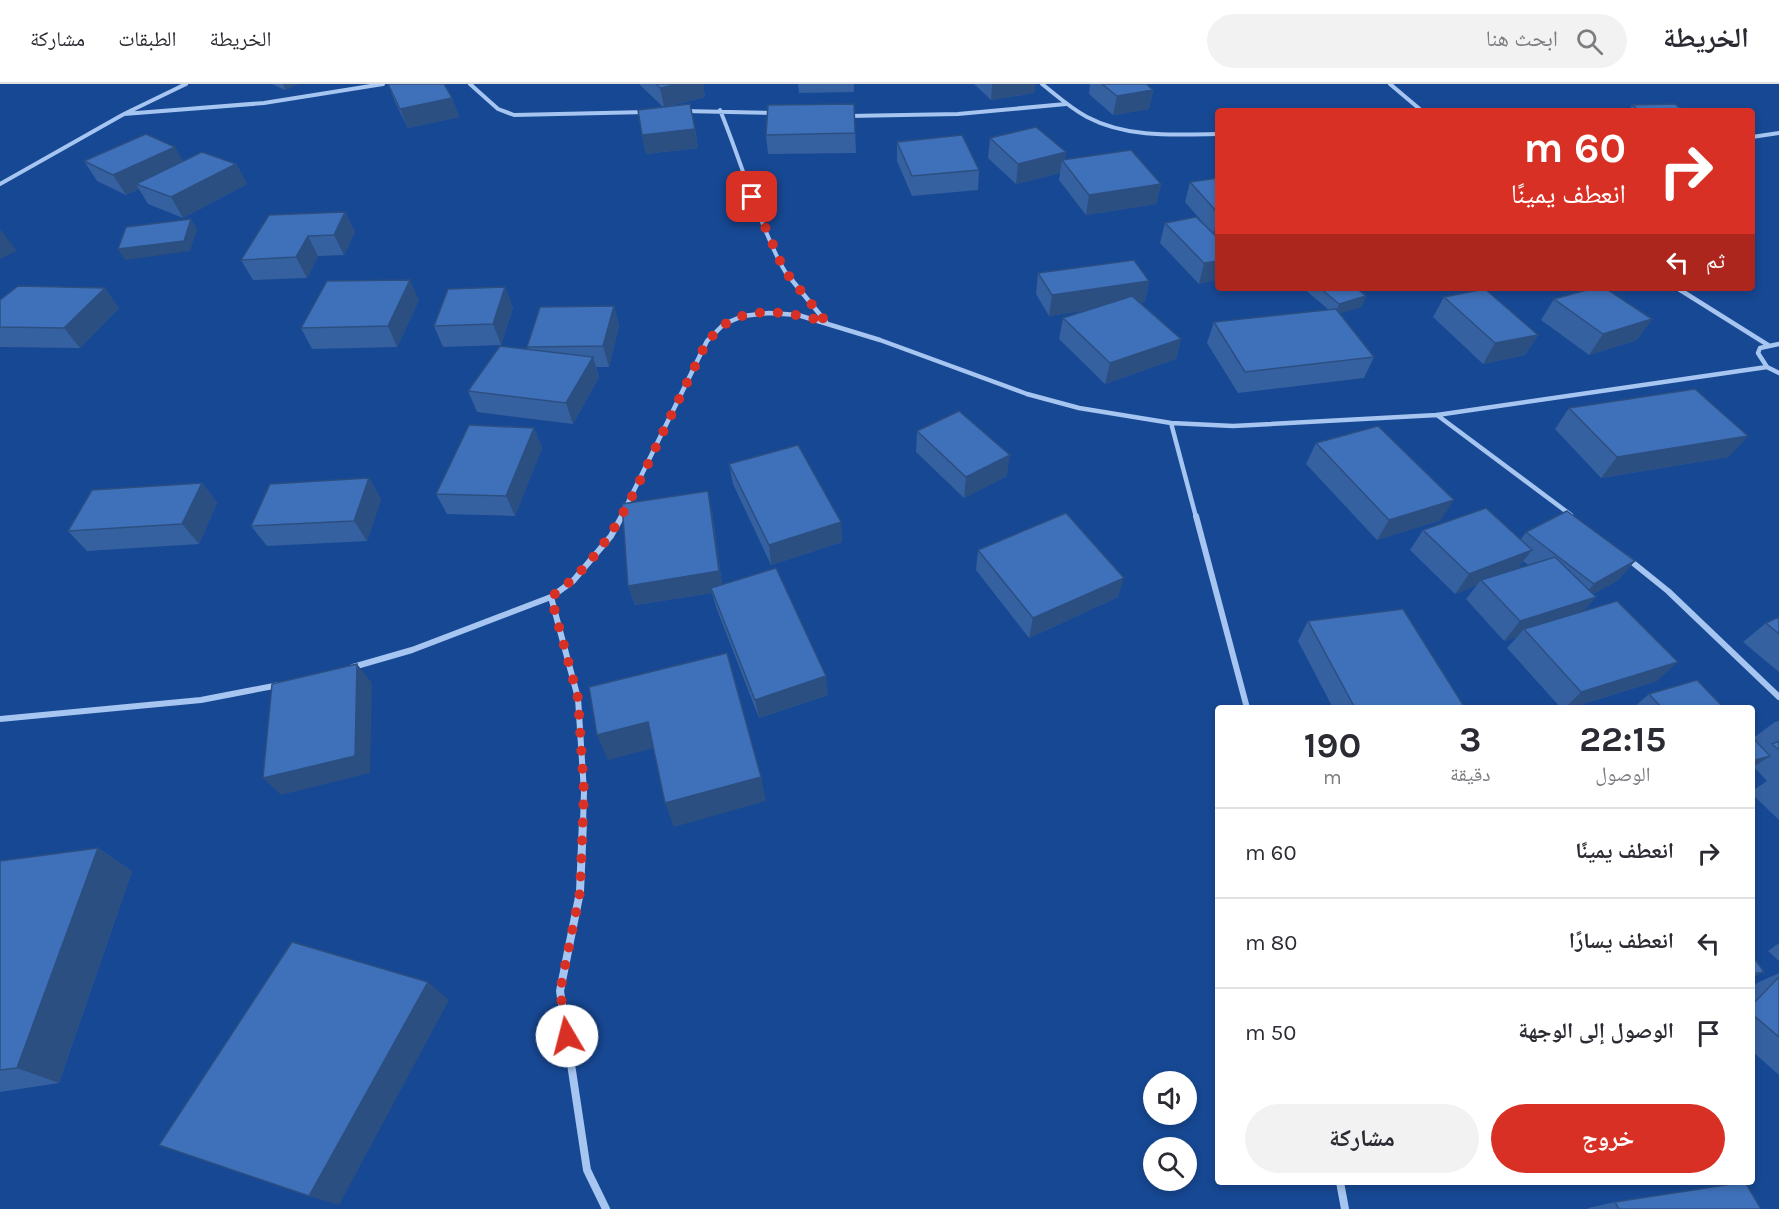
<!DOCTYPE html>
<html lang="ar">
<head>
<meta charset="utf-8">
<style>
	body { margin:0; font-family:Karla,"Noto Naskh Arabic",sans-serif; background:#f2f2f3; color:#2b2b33; direction:rtl; height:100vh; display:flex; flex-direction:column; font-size:22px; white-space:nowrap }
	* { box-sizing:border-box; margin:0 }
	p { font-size:20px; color:#7c7c81 }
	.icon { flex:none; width:33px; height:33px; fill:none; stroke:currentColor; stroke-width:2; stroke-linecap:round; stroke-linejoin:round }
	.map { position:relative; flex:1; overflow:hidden; direction:ltr }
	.drawer { position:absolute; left:1215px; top:621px; width:540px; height:480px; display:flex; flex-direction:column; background:#fff; border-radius:6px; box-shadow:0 3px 9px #0003; direction:rtl }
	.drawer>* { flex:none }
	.banner { position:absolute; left:1215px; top:24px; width:540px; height:183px; border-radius:6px; box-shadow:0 3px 9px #0003; direction:rtl; background:#d93025; color:#fff; overflow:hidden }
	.controls { position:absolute; left:1143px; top:987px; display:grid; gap:12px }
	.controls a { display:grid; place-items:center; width:54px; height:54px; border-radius:50%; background:#fff; box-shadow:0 3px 9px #0003; font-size:30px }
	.pin { position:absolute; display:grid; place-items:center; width:51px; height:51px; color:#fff; margin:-26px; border-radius:12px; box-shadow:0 3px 9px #0006 }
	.me { position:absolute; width:66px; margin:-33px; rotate:352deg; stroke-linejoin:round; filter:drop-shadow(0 0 4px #0008) }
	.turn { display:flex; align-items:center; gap:21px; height:126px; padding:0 30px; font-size:27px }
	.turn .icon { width:78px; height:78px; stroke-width:2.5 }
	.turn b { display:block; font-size:42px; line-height:51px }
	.then { display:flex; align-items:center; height:57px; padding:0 30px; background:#0003; gap:12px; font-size:22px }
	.eta { display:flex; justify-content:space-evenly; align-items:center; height:102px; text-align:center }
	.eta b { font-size:36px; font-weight:700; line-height:42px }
	.action { display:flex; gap:12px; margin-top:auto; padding:12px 30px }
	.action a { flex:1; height:69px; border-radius:36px; background:#d93025; color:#fff; font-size:24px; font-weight:700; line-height:69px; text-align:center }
	.action a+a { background:#f2f2f3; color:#2b2b33 }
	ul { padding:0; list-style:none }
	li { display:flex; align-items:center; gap:18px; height:90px; padding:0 30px; border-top:2px solid #e1e1e2 }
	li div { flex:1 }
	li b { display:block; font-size:22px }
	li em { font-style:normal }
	header { display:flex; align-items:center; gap:36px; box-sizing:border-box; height:84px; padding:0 30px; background:#fff; border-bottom:2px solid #e1e1e2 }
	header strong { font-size:28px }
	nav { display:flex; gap:33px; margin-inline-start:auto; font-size:21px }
	.search { width:420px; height:54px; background:#f2f2f3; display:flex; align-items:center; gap:15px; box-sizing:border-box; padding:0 21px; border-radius:33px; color:#7c7c81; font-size:22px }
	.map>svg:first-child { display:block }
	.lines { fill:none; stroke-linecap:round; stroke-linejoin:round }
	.minor-far3 { stroke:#a6c5f0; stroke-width:4 }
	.minor-far2 { stroke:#a6c5f0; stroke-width:4.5 }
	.minor-far1 { stroke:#a6c5f0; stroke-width:6 }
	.minor { stroke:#a6c5f0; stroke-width:8 }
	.wall { fill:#3661a0; fill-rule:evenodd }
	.shaded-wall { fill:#2c4f82 }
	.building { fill:#3f71ba; stroke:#2c4f82; stroke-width:1.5 }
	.route { stroke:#d93025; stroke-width:10; stroke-dasharray:0 18 }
</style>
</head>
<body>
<header>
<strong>الخريطة</strong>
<div class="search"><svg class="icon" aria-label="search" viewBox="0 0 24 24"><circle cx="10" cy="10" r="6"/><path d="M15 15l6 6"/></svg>ابحث هنا</div>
<nav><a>الخريطة</a><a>الطبقات</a><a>مشاركة</a></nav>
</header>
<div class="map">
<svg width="1779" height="1125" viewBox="0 0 1779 1125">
	<rect width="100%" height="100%" fill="#174893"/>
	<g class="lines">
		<!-- minor-far3 -->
		<path class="minor-far3" d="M470 0 498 25 514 31 647 28
			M1042 0C1056 11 1070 24 1087 33 1127 54 1173 51 1218 50
			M1390 0 1422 27
			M720 26C737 67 749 109 767 150 773 164 779 179 788 192
			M684 27 775 29
			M124 30 264 19 383 0
			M849 32 958 30 1066 20
			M1752 53 1779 49
			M0 100 124 30 186 0"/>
		<!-- minor-far2 -->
		<path class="minor-far2" d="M787 190 826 238
			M1677 204 1768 261
			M1779 260 1760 264 1758 269 1767 283 1779 289
			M1437 331 1571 431
			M1171 339 1196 433
			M621 433 707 257 724 240 743 232 769 229 798 231 880 256 1027 310 1079 324 1171 339 1233 342 1437 331 1767 283"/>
		<!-- minor-far1 -->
		<path class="minor-far1" d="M1196 432 1247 624
			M1627 474 1668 507 1779 613
			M551 513 578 614 584 708 583 739
			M353 583 412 566 551 513 573 497 611 452 622 432
			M0 635 201 616 279 601"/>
		<!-- minor -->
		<path class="minor" d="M583 737 580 808 560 907 587 1086 606 1125
			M1340 1098 1345 1125"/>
	</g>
	<!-- wall -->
	<path class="wall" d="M272 0H298L285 6Z
		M388 0 452 14 459 33 408 44 395 18Z
		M639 0H703L705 13 666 23 695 45 698 64 646 70 642 51 663 23Z
		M798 0H854V8L799 9Z
		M974 0H1035L1034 9 991 16Z
		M1090 0H1147V1L1153 6 1149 25 1113 31 1089 10Z
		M854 20 856 69 768 70 766 51Z
		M1632 21 1683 27H1629Z
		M990 54 1065 76 1161 100 1156 120 1086 131 1059 96 1060 89 1016 100 988 74Z
		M897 58 979 86 978 106 912 112 897 77Z
		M84 77H183L236 80 247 100 183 134 148 120 139 105 126 111 97 97Z
		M1218 94V149L1214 150 1199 200 1160 159 1165 139 1206 142 1185 118 1190 98Z
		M345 128 355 148 344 171 318 172 307 194 253 196 241 176Z
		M1038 189 1149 197 1145 218H1140L1181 255 1176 275 1105 300 1059 255 1063 234 1086 226 1049 232 1036 210Z
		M505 203 513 224 501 261 443 263 434 242Z
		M1303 204H1356L1366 212 1361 223 1340 229 1374 273 1364 294 1238 309 1207 259 1214 238 1329 226Z
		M1444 213 1538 251 1525 271 1483 280 1433 233Z
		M1554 215 1652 235 1637 256 1589 271 1541 236Z
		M0 216 119 224 80 264 0 263Z
		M419 216 397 263 312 265 301 244Z
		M614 222 619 242 609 283H596L599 293 573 340 477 328 468 307 528 266 527 263Z
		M1569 324 1729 373 1601 394 1555 345Z
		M534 344 542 364 515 432 447 430 436 410Z
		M917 347 1007 392 964 414 916 368Z
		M1316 359 1441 436 1377 456 1306 380Z
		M729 380 841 438 842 458 771 481 733 400Z
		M369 394 381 415 367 457 267 462 251 442Z
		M202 399 217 419 199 460 87 467 68 447Z
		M712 427 722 500 828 611 759 634 716 523 712 509 635 521 628 502Z
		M1423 446 1521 455 1526 448 1635 477 1617 497 1593 510 1596 513 1583 527 1657 597 1570 624H1561L1507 564 1517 553 1504 557 1466 515 1477 501 1455 510 1410 466ZM1523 477 1528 481 1518 484Z
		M978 466 1118 513 1029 554 976 486Z
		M1779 533V588L1743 558 1766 539Z
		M1308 537 1465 624H1333L1298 557Z
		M1649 610 1724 624H1633Z
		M1779 637V736L1752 710V707L1767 697 1754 683 1752 684V653L1753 654 1775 638Z
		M98 764 132 787 59 999 0 1008V777Z
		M1779 859V877L1768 867Z
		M1752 871 1764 888 1752 893Z
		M1779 889V991L1752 967V904L1757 899Z
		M1615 1118 1761 1125H1589L1588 1124Z"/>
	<!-- shaded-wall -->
	<path class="shaded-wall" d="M283 0H298L285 6Z
		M678 0H703L705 13 664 23 660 4Z
		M992 0H1035L1034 9 991 16Z
		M1139 0H1147L1146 7 1153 6 1149 25 1113 31 1117 12Z
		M452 14 459 33 408 44 400 25Z
		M695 45 698 64 646 70 642 51Z
		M175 63 187 83 136 100 139 105 126 111 113 91Z
		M1066 68 1065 80 1062 76 1060 89 1016 100 1018 80Z
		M236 80 247 100 183 134 171 113Z
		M1161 100 1156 120 1086 131 1089 111Z
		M345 128 355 148 344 171 334 151Z
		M1218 133V149L1213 150Z
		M191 135 197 145 190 167 125 176 118 165Z
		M1 146 17 167 0 175V147Z
		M308 152 318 172 307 194 296 173Z
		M1218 177V196L1199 200 1204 179Z
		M410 196 419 216 397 263 388 242Z
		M1149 197 1145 218 1049 232 1052 211Z
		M505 203 513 224 501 261 493 240Z
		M105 204 119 224 80 264 64 244Z
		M1366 212 1361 223 1335 231 1339 220Z
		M614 222 619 242 609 283 603 262Z
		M1652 235 1637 256 1589 271 1603 250Z
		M1538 251 1525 271 1483 280 1495 259Z
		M1181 255 1176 275 1105 300 1110 279Z
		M593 273 599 293 573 340 566 319Z
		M534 344 542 364 515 432 506 412Z
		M1748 352 1729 373 1601 394 1617 373Z
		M1010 371 1007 392 964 414 966 393Z
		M369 394 381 415 367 457 354 437Z
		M202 399 217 419 199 460 182 440Z
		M708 407 712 427 723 507 711 504 712 509 635 521 628 502Z
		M1454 416 1441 436 1377 456 1389 436Z
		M841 438 842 458 771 481 769 461Z
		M1532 466 1517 485 1481 496 1477 501 1455 510 1469 490Z
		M1635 477 1617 497 1577 519 1594 500Z
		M1124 494 1118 513 1029 554 1033 534Z
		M1596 513 1579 532 1524 545 1517 553 1504 557 1520 537Z
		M1678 578 1657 597 1570 624H1565L1581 608Z
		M357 580 372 599 370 689 281 711 263 694Z
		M826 592 828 611 759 634 755 616Z
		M648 638 658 663 608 676 597 651Z
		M1770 672 1752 684V677Z
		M761 693 766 717 674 743 665 719Z
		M98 764 132 787 59 999 17 984Z
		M428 898 449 916 339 1121 309 1112Z"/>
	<!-- building -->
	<path class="building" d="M388 0H444L452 14 400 25Z
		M656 0H678L660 4Z
		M1102 0H1146L1153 6 1117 12Z
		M690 20 695 45 642 51 638 26Z
		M854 20 855 49 766 51 768 21Z
		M1675 20 1683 27H1641L1632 21Z
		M1036 43 1066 68 1018 80 990 54Z
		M146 50 175 63 113 91 84 77Z
		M962 51 979 86 912 92 897 58Z
		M1131 66 1161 100 1089 111 1062 76Z
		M202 68 236 80 171 113 136 100Z
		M1218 94V129L1190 98Z
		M345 128 334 151 308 152 296 173 241 176 269 131Z
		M1196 133 1218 154V177L1204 179 1165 139Z
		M191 135 184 157 118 165 126 143Z
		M1134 176 1149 197 1052 211 1038 189Z
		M410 196 388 242 301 244 327 197Z
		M18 202 105 204 64 244 0 243V216Z
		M505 203 493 240 434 242 448 205Z
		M1320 204H1356L1366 212 1339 220Z
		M1594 204H1605L1652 235 1603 250 1554 215Z
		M1485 205 1538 251 1495 259 1444 213Z
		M1132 212 1181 255 1110 279 1063 234Z
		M614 222 603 262 527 263 540 223Z
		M1336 225 1374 273 1245 288 1214 238Z
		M500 262 593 273 566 319 468 307Z
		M1695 305 1748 352 1617 373 1569 324Z
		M959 327 1010 371 966 393 917 347Z
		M469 341 534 344 506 412 436 410Z
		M1378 342 1454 416 1389 436 1316 359Z
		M798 361 841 438 769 461 729 380Z
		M369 394 354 437 251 442 270 400Z
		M202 399 182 440 68 447 92 406Z
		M708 407 719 487 628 502 622 420Z
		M1486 424 1532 466 1469 490 1423 446Z
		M1567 427 1635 477 1594 500 1526 448Z
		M1066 429 1124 494 1033 534 978 466Z
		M1555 473 1596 513 1520 537 1481 496Z
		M776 484 826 592 755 616 711 504Z
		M1617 517 1678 578 1581 608 1524 545Z
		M1403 525 1465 624H1355L1308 537Z
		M1779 533V550L1766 539Z
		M727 569 761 693 665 719 648 638 597 651 589 603Z
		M357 580 355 672 263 694 272 600Z
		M1697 596 1724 624H1662L1649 610Z
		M1752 653 1770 672 1752 677Z
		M1779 657V666L1772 660Z
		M98 764 17 984 0 986V777Z
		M292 858 428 898 309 1112 159 1061Z
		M1752 871 1764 888 1752 890Z
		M1779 893V953L1752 930V921Z
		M1745 1098 1761 1125H1619L1615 1118Z"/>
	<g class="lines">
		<!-- route -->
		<path class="route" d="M567 952 560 907 580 808 584 708 578 614 551 513C605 473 627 424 655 365 672 329 690 293 707 257 713 252 718 245 724 241 753 220 796 230 826 238L784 186 752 113"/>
	</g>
</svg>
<div class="controls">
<a><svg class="icon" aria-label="sound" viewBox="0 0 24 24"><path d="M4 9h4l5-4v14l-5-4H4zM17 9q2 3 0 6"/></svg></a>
<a><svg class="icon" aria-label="search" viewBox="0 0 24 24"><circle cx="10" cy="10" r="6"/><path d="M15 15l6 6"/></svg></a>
</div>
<div class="pin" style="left:752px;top:113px;background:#d93025"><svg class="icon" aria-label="arrive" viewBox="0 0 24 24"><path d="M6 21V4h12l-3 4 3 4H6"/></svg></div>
<svg class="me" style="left:567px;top:952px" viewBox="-20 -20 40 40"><circle r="19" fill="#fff"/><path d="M0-13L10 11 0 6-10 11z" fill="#d93025"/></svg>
<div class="banner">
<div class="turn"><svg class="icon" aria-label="right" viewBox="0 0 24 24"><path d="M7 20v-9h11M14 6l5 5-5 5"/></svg><div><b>60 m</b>انعطف يمينًا</div></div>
<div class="then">ثم<svg class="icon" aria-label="left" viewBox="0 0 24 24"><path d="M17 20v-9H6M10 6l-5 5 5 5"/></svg></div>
</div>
<section class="drawer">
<div class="eta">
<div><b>22:15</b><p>الوصول</p></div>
<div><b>3</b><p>دقيقة</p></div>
<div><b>190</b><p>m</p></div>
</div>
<ul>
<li><svg class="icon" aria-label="right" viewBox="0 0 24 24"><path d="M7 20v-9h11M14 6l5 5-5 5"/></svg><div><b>انعطف يمينًا</b></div><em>60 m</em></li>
<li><svg class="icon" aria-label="left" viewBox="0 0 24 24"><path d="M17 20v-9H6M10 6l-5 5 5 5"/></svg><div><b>انعطف يسارًا</b></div><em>80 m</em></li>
<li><svg class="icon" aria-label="arrive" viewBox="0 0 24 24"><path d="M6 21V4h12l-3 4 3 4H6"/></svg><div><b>الوصول إلى الوجهة</b></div><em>50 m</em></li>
</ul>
<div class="action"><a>خروج</a><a>مشاركة</a></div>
</section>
</div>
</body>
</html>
